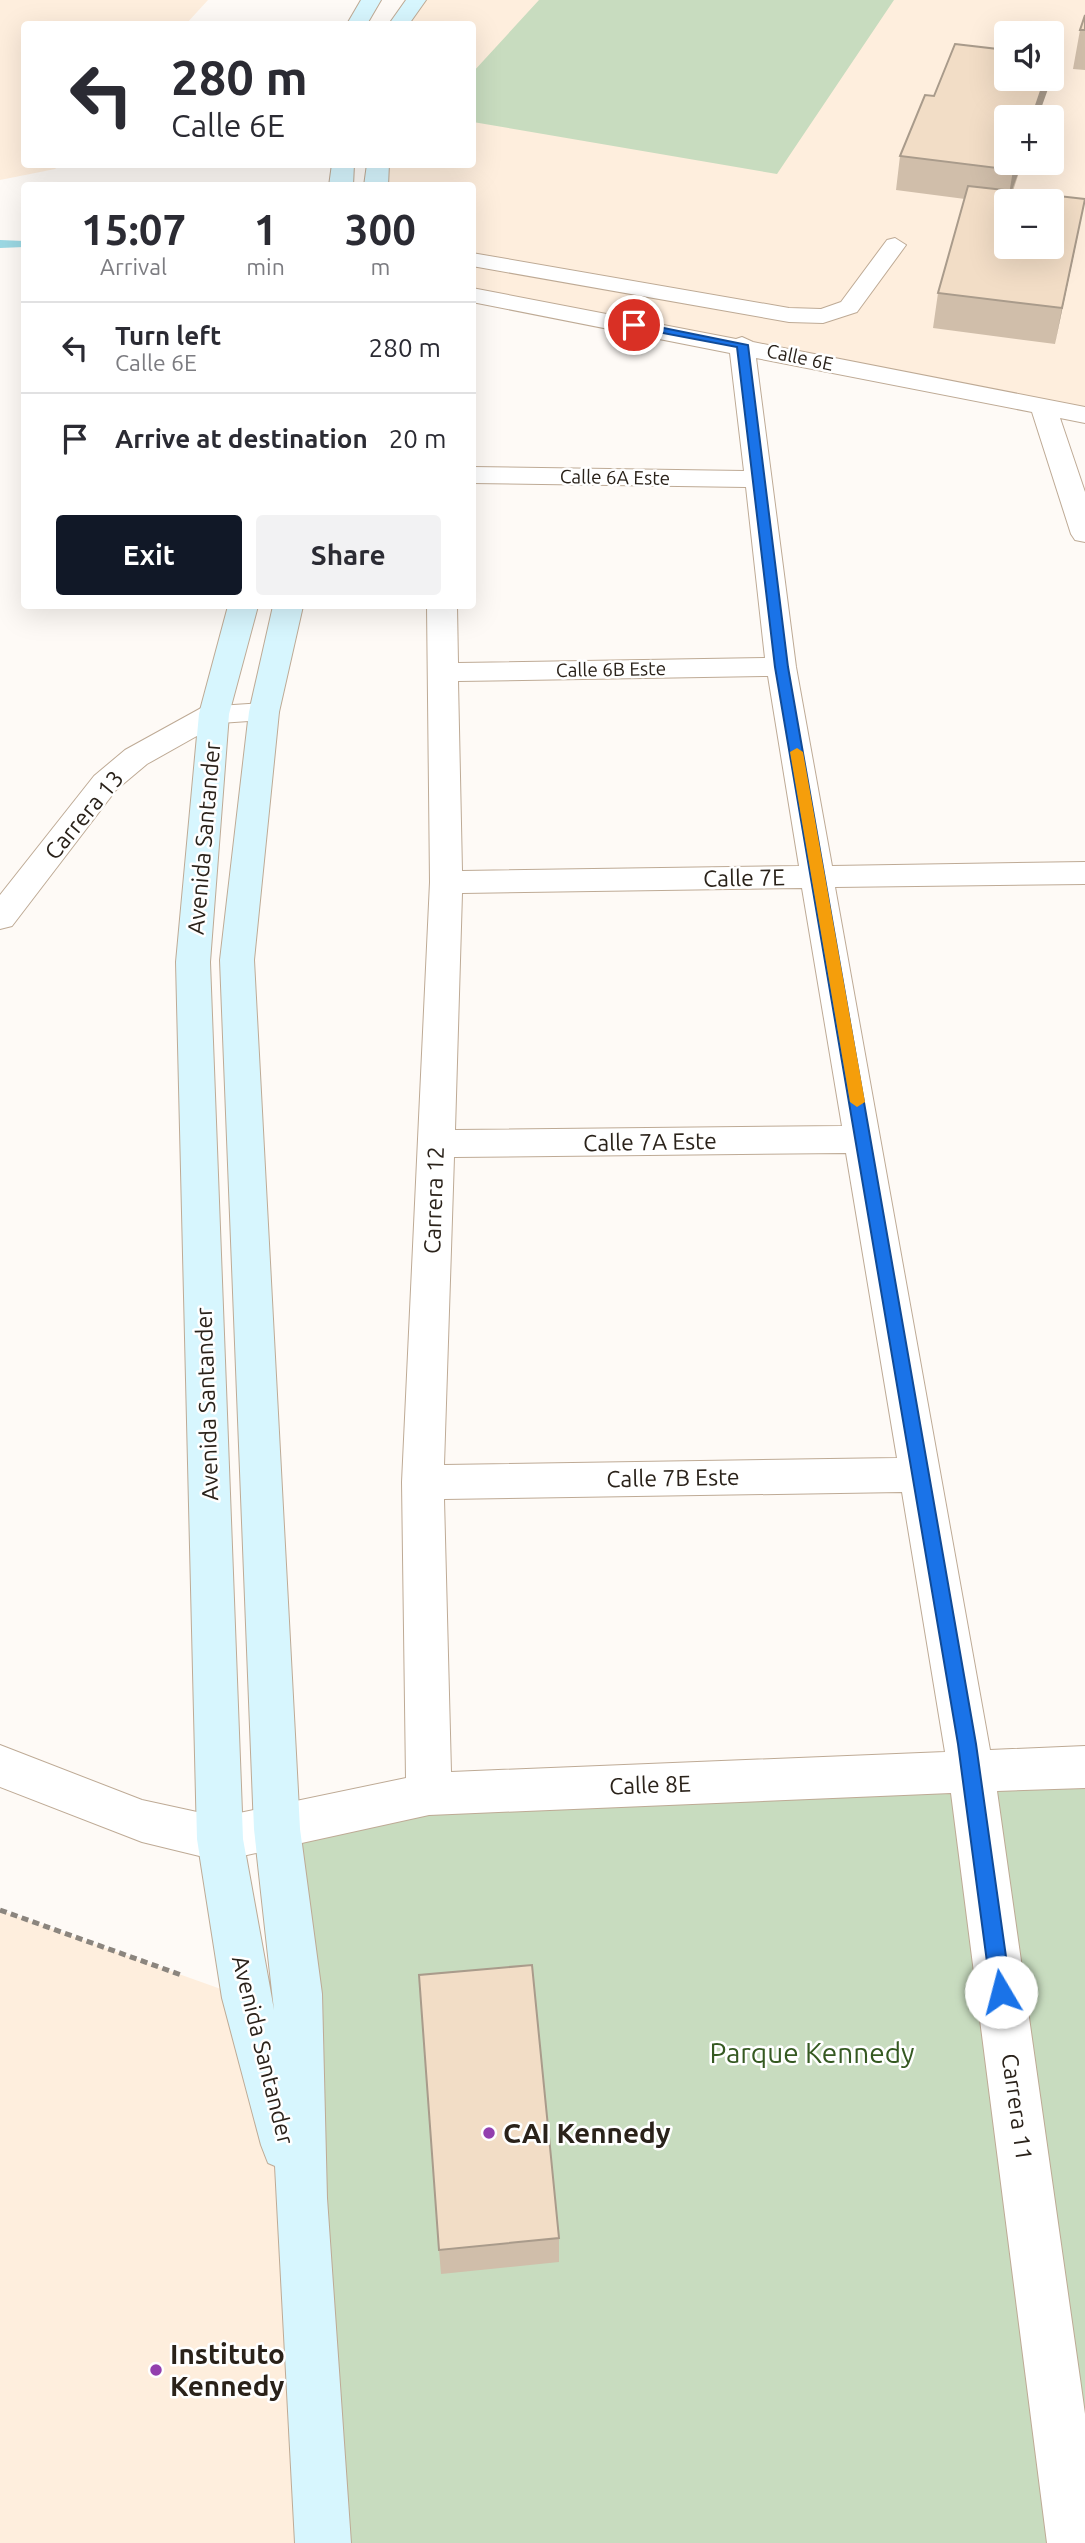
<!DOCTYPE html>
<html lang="en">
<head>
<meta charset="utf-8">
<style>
	body { margin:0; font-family:Ubuntu,sans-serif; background:#f2f2f3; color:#2b2b33; height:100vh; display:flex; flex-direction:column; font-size:26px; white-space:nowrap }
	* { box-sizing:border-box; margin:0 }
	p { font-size:23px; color:#7c7c81 }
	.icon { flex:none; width:38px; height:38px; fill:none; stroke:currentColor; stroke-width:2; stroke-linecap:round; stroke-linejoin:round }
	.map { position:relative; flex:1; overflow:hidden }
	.sheet { position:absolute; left:21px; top:182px; width:455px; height:427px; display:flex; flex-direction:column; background:#fff; border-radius:7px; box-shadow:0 7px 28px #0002 }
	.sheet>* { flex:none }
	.banner { position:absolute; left:21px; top:21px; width:455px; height:147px; border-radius:7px; box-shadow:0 7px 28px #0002; background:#fff; color:#2b2b33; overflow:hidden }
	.tools { position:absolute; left:994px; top:21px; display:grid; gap:14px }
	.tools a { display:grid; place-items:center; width:70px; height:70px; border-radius:7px; background:#fff; box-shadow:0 7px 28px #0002; font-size:35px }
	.pin { position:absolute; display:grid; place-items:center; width:60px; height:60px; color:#fff; margin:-30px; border:4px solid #fff; border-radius:50%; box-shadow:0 2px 7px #0007 }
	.me { position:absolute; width:77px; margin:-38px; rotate:352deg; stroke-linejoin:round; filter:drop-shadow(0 0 5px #0008) }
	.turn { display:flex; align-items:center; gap:24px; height:147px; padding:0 35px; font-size:32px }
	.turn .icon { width:91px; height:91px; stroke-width:2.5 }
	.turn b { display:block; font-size:49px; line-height:60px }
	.eta { display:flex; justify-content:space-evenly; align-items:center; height:119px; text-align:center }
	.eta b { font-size:42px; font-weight:700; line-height:49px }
	.action { display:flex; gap:14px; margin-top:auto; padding:14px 35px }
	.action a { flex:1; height:80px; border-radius:7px; background:#111827; color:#fff; font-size:28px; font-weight:700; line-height:80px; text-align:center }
	.action a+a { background:#f2f2f3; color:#2b2b33 }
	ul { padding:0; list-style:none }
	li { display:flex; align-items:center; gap:21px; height:91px; padding:0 35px; border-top:2px solid #e1e1e2 }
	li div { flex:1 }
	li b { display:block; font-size:26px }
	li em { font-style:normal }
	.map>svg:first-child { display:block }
	.built { fill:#feeedd; fill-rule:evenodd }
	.green { fill:#c8dcbf }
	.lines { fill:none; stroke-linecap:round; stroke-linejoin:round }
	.stream { fill:#9cd9e4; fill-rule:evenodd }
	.lane-casing { stroke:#beaa95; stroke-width:2 }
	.street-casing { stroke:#beaa95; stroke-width:2 }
	.secondary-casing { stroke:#beaa95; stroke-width:2 }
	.path { stroke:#8b857e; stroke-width:5; stroke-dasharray:7 4.5; stroke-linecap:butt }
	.lane { fill:#fff; fill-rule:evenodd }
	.street { fill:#fff; fill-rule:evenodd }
	.secondary { fill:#d7f6fe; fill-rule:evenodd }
	.wall { fill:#d0beaa }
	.shaded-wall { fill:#a99b8b }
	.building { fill:#f2ddc6; stroke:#a99b8b; stroke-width:2; fill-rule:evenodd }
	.route { fill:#1a73e8; stroke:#114b97; stroke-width:2 }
	.slow { fill:#f59e0b }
	.poi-dot { fill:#933fae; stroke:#fff; stroke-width:2.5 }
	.labels { text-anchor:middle; stroke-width:5; stroke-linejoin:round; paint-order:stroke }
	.far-street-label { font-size:19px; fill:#2a221a; stroke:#fff }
	.street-label { font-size:23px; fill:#2a221a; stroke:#fff }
	.near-park-label { font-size:28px; fill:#355921; stroke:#fff }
	.near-poi-label { font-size:28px; font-weight:bold; fill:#2a221a; stroke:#fff; text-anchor:start }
</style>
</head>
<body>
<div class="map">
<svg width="1085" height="2543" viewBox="0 0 1085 2543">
	<rect width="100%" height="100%" fill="#fefaf6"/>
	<!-- built -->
	<path class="built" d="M0 0H208L186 24H24V164L60 165 55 169 0 180Z
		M416 0H1085V415L473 295 472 186H376L378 165 472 164V24H399ZM1006 33H1052V79H1006ZM1006 117H1052V163H1006ZM1006 201H1052V247H1006Z
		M0 1910 246 1998 301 2198 323 2543H0Z"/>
	<!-- green -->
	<path class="green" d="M539 0H894L777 174 473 122V72Z
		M1085 1767V2543H323L277 1829 429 1794Z"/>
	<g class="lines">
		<!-- stream -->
		<path class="stream" d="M0 240 24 241V247L0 248Z"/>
		<!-- lane casing -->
		<g class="lane-casing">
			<path id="lane" d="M895 238 906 245 857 312 823 323 789 322 472 266V253L789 308 821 309 841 302 887 240Z"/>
		</g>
		<!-- street casing -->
		<g class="street-casing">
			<path id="street" d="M472 288 736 339 742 337 753 342 1085 407V423L1060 418 1085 492V542L1075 540 1071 534 1032 412 756 358 796 667 832 866 1085 862V884L835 887 990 1750 1085 1746V1788L997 1791 1085 2414V2543H1047L951 1793 429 1815 220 1861 142 1842 0 1787V1745L142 1800 220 1817 406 1778 402 1482 430 882 427 606H457L458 663 765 658 746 487 472 483V467L744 471 730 353 472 302ZM768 676 799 866 462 871 458 681ZM802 888 842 1126 455 1130 462 893ZM846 1153 897 1458 444 1465 454 1157ZM902 1492 945 1752 451 1772 444 1499Z
				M264 703 275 705 279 712 275 719 220 723 147 764 116 790 12 926 0 929V895L94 776 125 750 203 707Z"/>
		</g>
		<!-- secondary casing -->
		<g class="secondary-casing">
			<path id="secondary" d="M361 0H381L367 24H347Z
				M406 0H426L409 24H389Z
				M332 164H354L353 186H329Z
				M367 164H389L388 186H364Z
				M228 606H258L229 714 210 962 243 1839 274 2010 254 1829 220 960 249 712 273 606H303L279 712 254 960 300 1829 322 1994 327 2198 351 2543H295L275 2166 268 2163 261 2145 222 1998 197 1839 176 962 199 714Z"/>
		</g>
		<!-- path -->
		<path class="path" d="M0 1910 184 1976"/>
		<!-- lane -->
		<use href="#lane" class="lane"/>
		<!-- street -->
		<use href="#street" class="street"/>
		<!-- secondary -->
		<use href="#secondary" class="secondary"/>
	</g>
	<!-- wall -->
	<path class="wall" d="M1085 15V70L1073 69 1080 30Z
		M1048 89 1006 163H1022L1013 191 1078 234 1055 344 933 328 938 293 965 199 896 190 900 156 934 96Z
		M559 2238V2262L441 2274 439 2250Z"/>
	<!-- shaded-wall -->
	<path class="shaded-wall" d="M1045 79H1049L1048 89 1038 117H1032Z
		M1016 163H1022L1008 201 1013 170Z
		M1085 199 1078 234 1055 344 1062 308Z"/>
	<!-- building -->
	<path class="building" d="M1085 15V30H1080Z
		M955 44 1006 50V79H1045L1032 117H1006V163H1016L1013 170 900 156 925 95 934 96Z
		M968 186 1085 199 1062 308 938 293ZM1006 201H1052V247H1006Z
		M532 1965 559 2238 439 2250 419 1975Z"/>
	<!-- route -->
	<path class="route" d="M634 322 748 345 788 667 976 1744 1011 1992 1008 1999 1001 2001 994 1999 991 1992 958 1744 775 667 737 347 631 327V323Z"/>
	<!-- slow -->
	<path class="slow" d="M797 748 803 752 865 1102 857 1107 850 1102 790 752Z"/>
	<!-- markers -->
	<g class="poi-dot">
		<circle cx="489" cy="2133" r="7"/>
		<circle cx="156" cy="2370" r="7"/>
	</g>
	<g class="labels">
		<!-- far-street labels -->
		<g class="far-street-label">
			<text transform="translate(800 357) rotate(12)" y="7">Calle 6E</text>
			<text transform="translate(615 477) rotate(1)" y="7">Calle 6A Este</text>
			<text transform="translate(611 669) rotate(-1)" y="7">Calle 6B Este</text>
		</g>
		<!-- street labels -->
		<g class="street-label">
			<text transform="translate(84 815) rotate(-50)" y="8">Carrera 13</text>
			<text transform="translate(204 838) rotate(-85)" y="8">Avenida Santander</text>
			<text transform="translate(744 878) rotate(-1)" y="8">Calle 7E</text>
			<text transform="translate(650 1142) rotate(-1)" y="8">Calle 7A Este</text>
			<text transform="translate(434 1200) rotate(-88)" y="8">Carrera 12</text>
			<text transform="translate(207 1404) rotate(-92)" y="8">Avenida Santander</text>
			<text transform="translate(673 1478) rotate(-1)" y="8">Calle 7B Este</text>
			<text transform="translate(650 1785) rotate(-2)" y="8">Calle 8E</text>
			<text transform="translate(263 2050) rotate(76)" y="8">Avenida Santander</text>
			<text transform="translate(1017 2107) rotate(82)" y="8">Carrera 11</text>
		</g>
		<!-- near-park labels -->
		<g class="near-park-label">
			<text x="812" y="2063">Parque Kennedy</text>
		</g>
		<!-- near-poi labels -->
		<g class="near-poi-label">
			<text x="503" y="2143">CAI Kennedy</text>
			<text x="170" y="2364">Instituto<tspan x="170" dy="32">Kennedy</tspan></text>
		</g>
	</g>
</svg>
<div class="tools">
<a><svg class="icon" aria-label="sound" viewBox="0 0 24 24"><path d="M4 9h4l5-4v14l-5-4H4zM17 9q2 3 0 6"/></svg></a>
<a>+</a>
<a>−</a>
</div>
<div class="pin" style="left:634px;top:325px;background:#d93025"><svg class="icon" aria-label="arrive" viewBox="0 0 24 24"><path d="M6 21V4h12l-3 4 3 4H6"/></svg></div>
<svg class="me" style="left:1001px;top:1992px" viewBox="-20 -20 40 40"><circle r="19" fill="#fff"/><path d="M0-13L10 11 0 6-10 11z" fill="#1a73e8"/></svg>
<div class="banner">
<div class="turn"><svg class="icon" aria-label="left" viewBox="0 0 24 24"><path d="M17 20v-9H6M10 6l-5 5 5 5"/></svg><div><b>280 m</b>Calle 6E</div></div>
</div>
<section class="sheet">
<div class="eta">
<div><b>15:07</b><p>Arrival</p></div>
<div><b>1</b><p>min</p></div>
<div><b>300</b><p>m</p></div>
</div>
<ul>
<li><svg class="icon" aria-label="left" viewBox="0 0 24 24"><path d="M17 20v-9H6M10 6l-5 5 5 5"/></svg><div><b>Turn left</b><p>Calle 6E</p></div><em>280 m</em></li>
<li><svg class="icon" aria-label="arrive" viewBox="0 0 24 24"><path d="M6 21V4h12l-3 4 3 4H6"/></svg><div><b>Arrive at destination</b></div><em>20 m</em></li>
</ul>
<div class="action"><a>Exit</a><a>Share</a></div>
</section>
</div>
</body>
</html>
